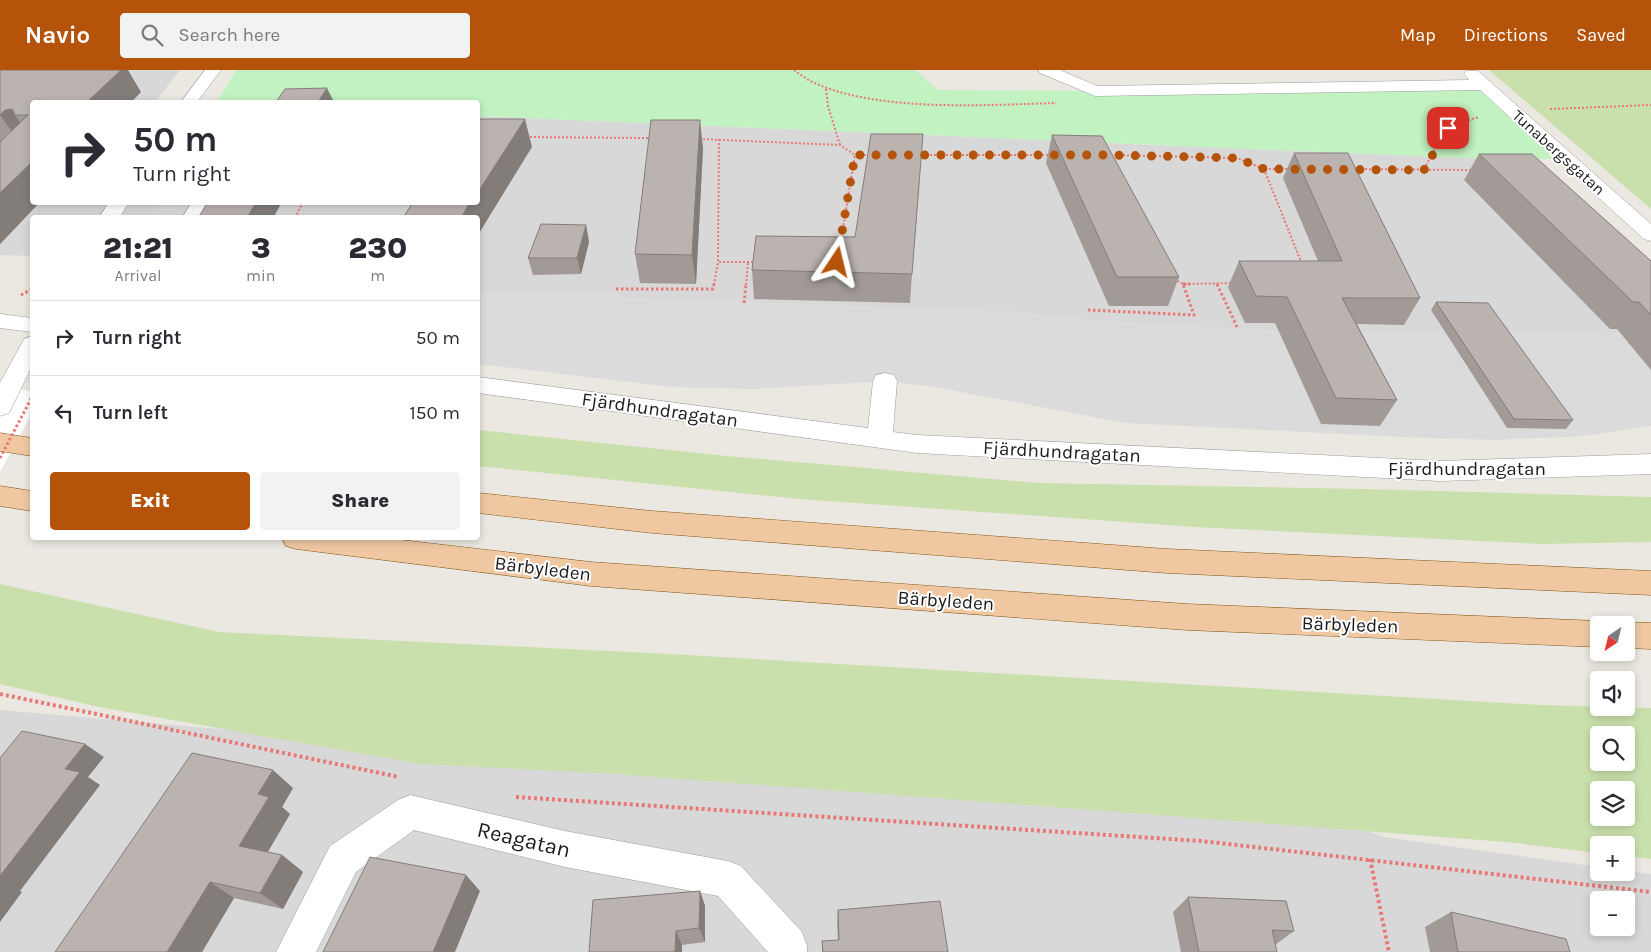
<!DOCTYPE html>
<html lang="en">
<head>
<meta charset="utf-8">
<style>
	body { margin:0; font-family:Karla,sans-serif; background:#f2f2f3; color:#2b2b33; height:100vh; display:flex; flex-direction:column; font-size:19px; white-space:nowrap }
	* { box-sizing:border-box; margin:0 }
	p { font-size:16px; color:#7c7c81 }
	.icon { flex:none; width:28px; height:28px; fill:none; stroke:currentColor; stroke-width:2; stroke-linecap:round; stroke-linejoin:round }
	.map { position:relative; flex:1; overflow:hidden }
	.side { position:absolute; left:30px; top:145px; width:450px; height:325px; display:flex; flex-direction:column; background:#fff; border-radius:5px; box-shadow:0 2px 8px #0003 }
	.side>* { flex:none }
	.hud { position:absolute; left:30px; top:30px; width:450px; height:105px; border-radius:5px; box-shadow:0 2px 8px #0003; background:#fff; color:#2b2b33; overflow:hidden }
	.needle { width:32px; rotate:215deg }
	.controls { position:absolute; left:1590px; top:546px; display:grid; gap:10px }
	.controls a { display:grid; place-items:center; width:45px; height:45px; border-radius:5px; background:#fff; box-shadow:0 2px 8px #0003; font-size:25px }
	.pin { position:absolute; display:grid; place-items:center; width:42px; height:42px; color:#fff; margin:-21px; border-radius:10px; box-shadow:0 2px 8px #0006 }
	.me { position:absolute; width:55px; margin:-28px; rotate:10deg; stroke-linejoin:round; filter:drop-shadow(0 0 4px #0008) }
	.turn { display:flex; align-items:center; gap:18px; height:105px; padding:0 20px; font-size:22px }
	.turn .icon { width:65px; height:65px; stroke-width:2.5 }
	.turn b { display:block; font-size:35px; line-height:42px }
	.eta { display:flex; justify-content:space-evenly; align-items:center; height:85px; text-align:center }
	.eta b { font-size:30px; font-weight:800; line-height:35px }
	.cta { display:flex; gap:10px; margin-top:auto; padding:10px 20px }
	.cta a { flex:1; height:58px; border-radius:5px; background:#b45309; color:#fff; font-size:20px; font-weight:800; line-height:58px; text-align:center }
	.cta a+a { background:#f2f2f3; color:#2b2b33 }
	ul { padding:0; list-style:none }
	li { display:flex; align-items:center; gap:15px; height:75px; padding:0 20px; border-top:1px solid #e1e1e2 }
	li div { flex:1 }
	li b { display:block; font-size:19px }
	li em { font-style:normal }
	header { display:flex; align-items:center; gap:30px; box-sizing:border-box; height:70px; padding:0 25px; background:#b45309; color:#fff }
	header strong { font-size:24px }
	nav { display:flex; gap:28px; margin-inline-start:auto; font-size:18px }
	.search { width:350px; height:45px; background:#f2f2f3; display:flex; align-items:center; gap:12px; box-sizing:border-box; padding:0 18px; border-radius:5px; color:#7c7c81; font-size:19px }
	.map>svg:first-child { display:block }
	.residential { fill:#d9d8d8; fill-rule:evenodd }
	.grass { fill:#cae0ac; fill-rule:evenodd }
	.park { fill:#c2f1c2 }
	.parking { fill:#dbdbdb }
	.pier { fill:#fff }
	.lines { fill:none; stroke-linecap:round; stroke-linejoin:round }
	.minor-casing { stroke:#9c9c9c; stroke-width:1 }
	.major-casing { stroke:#805211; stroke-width:1 }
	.path-far2 { stroke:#e87876; stroke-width:2; stroke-dasharray:2 2; stroke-linecap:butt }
	.path-far1 { stroke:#e87876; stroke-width:3; stroke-dasharray:2.5 2.5; stroke-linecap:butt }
	.path { stroke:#e87876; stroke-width:4; stroke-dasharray:3 3; stroke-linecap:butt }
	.minor { fill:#fff; fill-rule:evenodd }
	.major { fill:#efc8a2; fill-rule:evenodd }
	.path-bridge { stroke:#e87876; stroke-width:3; stroke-dasharray:2.5 2.5; stroke-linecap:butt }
	.wall { fill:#a19a96 }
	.shaded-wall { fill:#837d7a }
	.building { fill:#bbb3af; stroke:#837d7a }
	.route { stroke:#b45309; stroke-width:9; stroke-dasharray:0 16.2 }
	.labels { text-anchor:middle; stroke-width:4; stroke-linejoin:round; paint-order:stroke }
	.far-street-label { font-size:16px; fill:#1b1b1b; stroke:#fff }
	.street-label { font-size:19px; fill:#1b1b1b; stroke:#fff }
	.near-street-label { font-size:22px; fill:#1b1b1b; stroke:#fff }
</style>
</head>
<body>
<header>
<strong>Navio</strong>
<div class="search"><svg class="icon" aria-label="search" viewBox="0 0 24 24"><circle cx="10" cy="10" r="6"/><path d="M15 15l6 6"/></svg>Search here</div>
<nav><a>Map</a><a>Directions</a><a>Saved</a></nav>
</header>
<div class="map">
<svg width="1651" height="882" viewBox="0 0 1651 882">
	<rect width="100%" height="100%" fill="#ebe7e1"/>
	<!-- residential -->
	<path class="residential" d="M0 0H180L155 32H32V132H478V46L1509 90 1651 265 1432 264 1238 259 1091 250 1017 242 626 228 615 224 478 221V148H32V186L0 185Z
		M0 640 418 676 1255 716 1383 767 1599 797V802H1626V801L1651 804V882H0ZM1599 830H1626V858H1599Z"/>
	<!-- grass -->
	<path class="grass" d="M1489 0H1651V139Z
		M478 360 727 386 1038 413 1364 419 1651 427V472L1540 474 1195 457 799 429 478 396Z
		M0 514 219 562 670 584 1540 635 1651 638V789L1626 786V775H1599V783L1506 772 1106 741 616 704 421 694 99 637 0 614ZM1599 665H1626V692H1599ZM1599 720H1626V748H1599Z"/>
	<!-- park -->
	<path class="park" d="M236 0H915L938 20 1095 21 1485 15 1566 88 1509 90 478 46V32H217Z"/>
	<!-- parking -->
	<path class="parking" d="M160 133H221L210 147 149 148Z
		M478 221 615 224 626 228 1017 242 1091 250 1238 259 1432 264 1651 265V356L1583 366 1494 370 1404 367 1126 353 935 317 885 311 754 319 672 317 478 294Z"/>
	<!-- pier -->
	<path class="pier" d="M0 318 32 321V343L0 402Z"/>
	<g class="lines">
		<!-- minor casing -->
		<g class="minor-casing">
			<path id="minor" d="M205 0H221L197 32H181Z
				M1038 0H1060L1097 16 1469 10 1464 4 1466 1H1478L1651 154V171L1644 169 1480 20 1095 26 1040 3Z
				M109 132H129L119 148H99Z
				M192 132H212L202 148H182Z
				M0 244 32 248V262L0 258Z
				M32 266V296L9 343 0 346V313L24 269Z
				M885 303 894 305 897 311 893 362 917 365 1440 391 1651 384V404L1440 411 917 383 478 323V307L868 358 873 311 876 305Z
				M410 725 565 761 728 791 741 796 802 862 807 876V882H768L718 826 565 797 414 760 356 802 316 882H276L330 776 398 730Z"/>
		</g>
		<!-- major casing -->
		<g class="major-casing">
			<path id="major" d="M0 363 32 368V386L0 381Z
				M0 416 32 421V441L0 436Z
				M478 423 652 441 1167 479 1651 501V525L1167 503 652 463 478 443Z
				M282 468H384L591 492 1187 534 1599 551 1610 555H1599V577L1187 560 591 516 296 479 286 476Z
				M1626 552 1651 553V579L1626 578V555H1617Z"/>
		</g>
		<!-- path-far2 -->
		<path class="path-far2" d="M794 0C801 5 809 11 817 14 881 42 986 35 1056 33
			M826 19 828 36 840 75
			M1550 39 1651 35
			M526 67 652 68
			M699 69 840 75 855 85H872
			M719 69 718 192H755
			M918 85H1052
			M1111 85 1237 88 1264 99H1289
			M1264 99 1302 194
			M1353 99 1472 100
			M1424 99C1440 70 1445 55 1480 47
			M295 148 303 132
			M841 171 855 85
			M1174 209 1183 214 1234 213
			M1217 213 1218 215
			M714 215 718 192
			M746 215 748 192"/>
		<!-- path-far1 -->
		<path class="path-far1" d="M1183 214H1190
			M1217 214 1238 259
			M616 219H713L714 214
			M21 225 32 219
			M744 233 746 214
			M1088 240 1194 245 1183 214"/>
		<!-- path -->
		<path class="path" d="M0 624 399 707
			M516 727 1201 771 1651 822
			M1370 789 1389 882"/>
		<!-- minor -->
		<use href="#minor" class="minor"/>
		<!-- major -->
		<use href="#major" class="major"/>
		<!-- path-bridge -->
		<path class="path-bridge" d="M0 388 32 327"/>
	</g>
	<!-- wall -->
	<path class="wall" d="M0 0 141 22 32 132H40L0 174Z
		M1052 65 1179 207 1168 236H1109L1046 93Z
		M703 78 696 214 640 213 635 184Z
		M1294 83 1420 228 1404 255 1357 254 1397 330 1380 356 1321 354 1275 253H1245L1228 217 1239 191H1318L1283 108Z
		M1479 84 1651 191V300L1617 259H1610L1464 110Z
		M586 155 589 172 581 204 533 205 528 188Z
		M752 200 912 204 910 233 754 229Z
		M1436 232 1573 350 1566 359 1507 358 1431 240Z
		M293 718 282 737 290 744 268 782 282 785 303 802 283 839 234 828 202 882H55Z
		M700 821 705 836V872L682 875 593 830Z
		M1188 827 1294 861 1275 875 1277 882H1181L1173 842Z
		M838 840 948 882H822V871L838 870 837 854Z
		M1451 842 1570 882H1430L1425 857Z"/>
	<!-- shaded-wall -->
	<path class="shaded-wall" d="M121 0H128L141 22 131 32H87Z
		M327 18 334 32H318Z
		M12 39 15 45 30 67 20 73 0 45 5 40Z
		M525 49 532 77 478 165V148H461L470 132H478V122Z
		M700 50 703 78 696 214 692 185Z
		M32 92V132H40L0 174V123Z
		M256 132H282L273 148H247Z
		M586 155 589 172 581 204 577 188Z
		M85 674 104 687 88 707 100 715 20 821 22 822 0 852V806L65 699Z
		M273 700 293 718 282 737 290 744 261 793 239 776 258 724Z
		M282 785 303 802 283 839 260 823Z
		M466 805 480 821 455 882H433Z
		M210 812 234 828 202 882H167Z
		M700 821 705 836V872L699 858Z
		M676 861 682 875V882H675Z"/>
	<!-- building -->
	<path class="building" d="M0 0H121L87 32H32V92L0 123V72L28 45H15L12 39 5 40 0 45Z
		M327 18 318 32H276L285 19Z
		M478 49H525L478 122Z
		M651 50H700L692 185 635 184Z
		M871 64H923L912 204 752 200 756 166 855 167Z
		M1052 65 1102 66 1179 207H1117Z
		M1294 83H1348L1420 228H1342L1397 330 1336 328 1287 227 1256 226 1239 191H1342Z
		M1479 84H1532L1651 191V245L1639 232H1633Z
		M208 132H256L247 148H198Z
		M413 132H470L461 148H403Z
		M306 147 400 148H305Z
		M541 154 586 155 577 188H528Z
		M1436 232 1488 233 1573 350 1514 349Z
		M22 661 85 674 65 699 80 702 0 806V688Z
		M192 683 273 700 258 724 269 727 239 776 282 785 260 823 210 812 167 882H55Z
		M370 787 466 805 433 882H323Z
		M700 821 699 858 676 861 675 882H589L593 830Z
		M1188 827 1286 831 1294 861 1272 860 1277 882H1199Z
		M940 831 948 882H823L822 871 839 870 838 840Z
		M1451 842 1566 869 1570 882H1458Z"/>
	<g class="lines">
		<!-- route -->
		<path class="route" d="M837 192 855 85H1108L1200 87 1237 88 1264 99 1424 100 1448 58"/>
	</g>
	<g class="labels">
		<!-- far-street labels -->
		<g class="far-street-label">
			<text transform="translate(1559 82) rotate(42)" y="6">Tunabergsgatan</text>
		</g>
		<!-- street labels -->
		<g class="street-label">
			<text transform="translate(660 339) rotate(8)" y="7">Fjärdhundragatan</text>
			<text transform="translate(1062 381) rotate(3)" y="7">Fjärdhundragatan</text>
			<text x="1467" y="405">Fjärdhundragatan</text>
			<text transform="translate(543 498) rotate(7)" y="7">Bärbyleden</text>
			<text transform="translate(946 530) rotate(4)" y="7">Bärbyleden</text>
			<text transform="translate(1350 554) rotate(2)" y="7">Bärbyleden</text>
		</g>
		<!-- near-street labels -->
		<g class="near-street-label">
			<text transform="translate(524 769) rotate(13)" y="8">Reagatan</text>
		</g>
	</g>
</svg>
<div class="controls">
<a><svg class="needle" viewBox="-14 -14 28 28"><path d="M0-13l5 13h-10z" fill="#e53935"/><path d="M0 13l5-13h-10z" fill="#7c7c81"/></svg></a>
<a><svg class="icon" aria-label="sound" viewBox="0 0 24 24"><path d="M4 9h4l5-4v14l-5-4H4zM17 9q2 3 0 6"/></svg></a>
<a><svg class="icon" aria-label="search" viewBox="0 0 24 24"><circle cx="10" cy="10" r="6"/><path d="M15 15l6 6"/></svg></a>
<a><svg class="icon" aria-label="layers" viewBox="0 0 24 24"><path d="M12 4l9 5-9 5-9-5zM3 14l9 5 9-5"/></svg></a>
<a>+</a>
<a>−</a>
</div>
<div class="pin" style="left:1448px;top:58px;background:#d93025"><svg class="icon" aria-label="arrive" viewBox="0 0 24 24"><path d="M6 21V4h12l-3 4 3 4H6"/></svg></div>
<svg class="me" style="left:837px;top:192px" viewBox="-20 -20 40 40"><path d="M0-17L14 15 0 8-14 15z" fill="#b45309" stroke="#fff" stroke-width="4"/></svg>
<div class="hud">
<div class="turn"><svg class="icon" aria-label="right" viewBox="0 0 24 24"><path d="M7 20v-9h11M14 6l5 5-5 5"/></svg><div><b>50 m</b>Turn right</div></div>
</div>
<section class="side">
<div class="eta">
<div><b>21:21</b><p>Arrival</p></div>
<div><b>3</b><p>min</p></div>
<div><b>230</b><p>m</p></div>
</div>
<ul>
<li><svg class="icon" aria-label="right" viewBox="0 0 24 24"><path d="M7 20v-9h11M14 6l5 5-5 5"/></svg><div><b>Turn right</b></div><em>50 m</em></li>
<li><svg class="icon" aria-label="left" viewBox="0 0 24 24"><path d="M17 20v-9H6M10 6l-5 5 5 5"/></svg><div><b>Turn left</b></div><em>150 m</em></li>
</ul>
<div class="cta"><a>Exit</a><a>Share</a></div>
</section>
</div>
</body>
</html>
